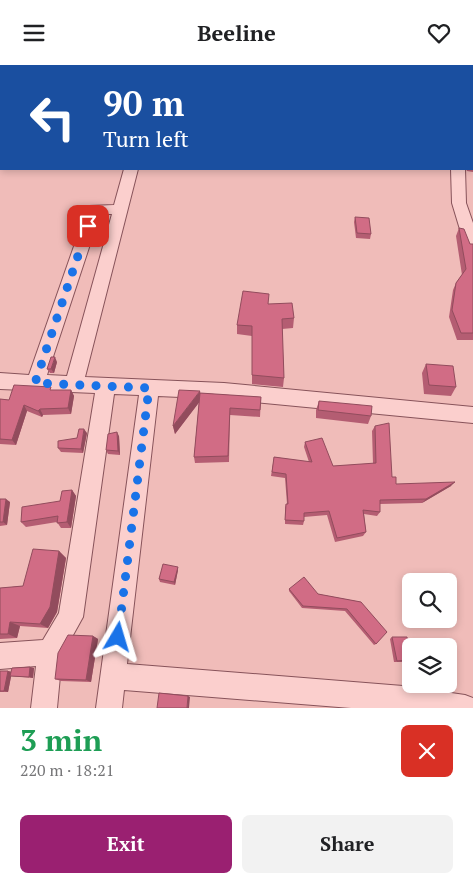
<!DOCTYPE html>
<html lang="en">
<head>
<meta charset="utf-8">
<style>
	body { margin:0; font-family:"PT Serif",serif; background:#f2f2f2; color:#202124; height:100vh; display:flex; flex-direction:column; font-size:19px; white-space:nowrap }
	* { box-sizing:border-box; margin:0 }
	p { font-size:16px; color:#757577 }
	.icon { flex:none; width:28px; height:28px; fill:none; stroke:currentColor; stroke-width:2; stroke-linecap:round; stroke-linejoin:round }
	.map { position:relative; height:643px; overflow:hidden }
	.sheet { display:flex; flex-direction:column; background:#fff; flex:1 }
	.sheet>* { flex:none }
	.hud { position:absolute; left:0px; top:0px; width:474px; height:105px; box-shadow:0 2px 8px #0003; background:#1a4fa0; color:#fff; overflow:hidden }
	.buttons { position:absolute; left:402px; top:508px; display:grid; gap:10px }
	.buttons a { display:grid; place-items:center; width:55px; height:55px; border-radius:8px; background:#fff; box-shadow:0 2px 8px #0003; font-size:25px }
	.pin { position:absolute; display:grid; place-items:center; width:42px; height:42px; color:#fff; margin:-21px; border-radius:10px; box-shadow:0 2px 8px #0006 }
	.me { position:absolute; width:55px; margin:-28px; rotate:7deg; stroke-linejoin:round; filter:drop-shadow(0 0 4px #0008) }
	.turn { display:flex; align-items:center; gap:18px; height:105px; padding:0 20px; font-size:22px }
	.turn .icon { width:65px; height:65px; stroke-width:2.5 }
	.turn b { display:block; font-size:35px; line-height:42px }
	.round { display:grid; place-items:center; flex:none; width:52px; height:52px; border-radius:8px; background:#f2f2f2 }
	.headline { display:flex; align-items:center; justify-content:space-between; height:85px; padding:0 20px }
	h1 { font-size:30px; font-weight:800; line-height:38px; color:#1e9e55 }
	.button { display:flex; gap:10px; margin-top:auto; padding:10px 20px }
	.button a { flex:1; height:58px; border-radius:8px; background:#9a2071; color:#fff; font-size:20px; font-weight:800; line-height:58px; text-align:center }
	.button a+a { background:#f2f2f2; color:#202124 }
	header { display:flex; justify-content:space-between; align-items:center; height:65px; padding:0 20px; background:#fff; font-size:22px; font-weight:800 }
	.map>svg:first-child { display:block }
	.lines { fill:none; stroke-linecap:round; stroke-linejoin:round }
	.minor-casing { stroke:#87535a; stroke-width:2 }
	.minor { fill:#fbcfcd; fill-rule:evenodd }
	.wall { fill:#b45d72 }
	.shaded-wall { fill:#924c5d }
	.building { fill:#d16c85; stroke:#924c5d }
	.route { stroke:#1a73e8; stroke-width:9; stroke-dasharray:0 16.2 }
</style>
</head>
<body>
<header><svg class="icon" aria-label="menu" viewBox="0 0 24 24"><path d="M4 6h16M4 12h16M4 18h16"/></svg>Beeline<svg class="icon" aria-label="heart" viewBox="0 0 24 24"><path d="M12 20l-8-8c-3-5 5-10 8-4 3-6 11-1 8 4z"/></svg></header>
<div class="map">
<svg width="473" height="643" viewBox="0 0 473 643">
	<rect width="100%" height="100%" fill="#f0bcb9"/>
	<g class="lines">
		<!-- minor casing -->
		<g class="minor-casing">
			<path id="minor" d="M472 73H473V81H472Z
				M124 104H138L85 312 224 318 473 342V358L224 334 158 331 127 599 403 621 465 630 473 633V643H351L124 625 122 643H96L139 330 114 329 83 552 62 590 57 643H31L36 601 0 604V578L43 575 59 548 95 328 0 324V308L29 310 87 144 89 141 114 140ZM100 149H112L67 311 47 310Z
				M451 104H465L466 138 473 158V186L468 185 465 181 452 138Z"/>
		</g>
		<!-- minor -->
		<use href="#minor" class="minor"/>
	</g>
	<!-- wall -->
	<path class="wall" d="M0 0H13L12 1H1V4H0Z
		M472 77H473V107L467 106 466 104H472Z
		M355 152 371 169 370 174 356 173 354 157Z
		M459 163 470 179H473V275H457L449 252 453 225 456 218 462 210 456 171Z
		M268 239 294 253 293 263 282 264 284 313 283 322 252 319V271L237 269V260Z
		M57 297 54 308H50L47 304Z
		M426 299 456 322 451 331 424 329 422 308Z
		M53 325H71L74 331 71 349 43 350 42 352 27 346 16 380 0 379V334L9 335Z
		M200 328 261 332 260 352 230 350 229 397 195 398 194 392 199 337 175 369 173 361Z
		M319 336 371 351 368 359 316 353V345Z
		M375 361 392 412 396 419 451 421 422 438 380 439V447L377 451 364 449 366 467 363 471 335 477 327 450 304 452V456L303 460 285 459V443L286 439H287L285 413 271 411 274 392 309 397 304 382 305 377 333 401 373 399 372 366Z
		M87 368 83 388 61 387 58 383Z
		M119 371 120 390 108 389 106 385Z
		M72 425 76 431 71 463H61L57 457 26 462 21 457 60 436Z
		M0 434 10 437 7 460 0 461Z
		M59 486 66 493 57 547 48 563 20 561 17 573 0 574V523L23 521Z
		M178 502V505L175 520 160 517 159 514Z
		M289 524 318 529 361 537 376 579 374 580 345 546 302 543 289 526Z
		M93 571 98 574 91 617 61 616 55 614Z
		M392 572 411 596 408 597H394L390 574Z
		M30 602 34 603 33 613 11 611 8 627H0V606H8L11 607Z"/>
	<!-- shaded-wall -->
	<path class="shaded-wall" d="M55 292 57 297 54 308 51 304Z
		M71 325 74 331 71 349 68 343Z
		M200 326 201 335 175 369 173 361Z
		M24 340 27 346 16 380 12 375Z
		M40 344 43 350 42 352 38 346Z
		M84 364 87 368 83 388 81 384Z
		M117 367 119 371 120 390 118 386Z
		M455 417 451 421 422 438 426 434Z
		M72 425 76 431 71 463 67 457Z
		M6 434 10 437 7 460 3 457Z
		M59 486 66 493 57 547 48 563 40 559Z
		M178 502V505L175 520 174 517Z
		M10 557 20 561 17 573 8 569Z
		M93 571 98 574 91 617 86 615Z
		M30 602 34 603 33 613 29 612Z
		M8 606 12 607 8 627 4 626Z
		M188 631 190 632 189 643H187Z"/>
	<!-- building -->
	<path class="building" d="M37 0H103L104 1H38Z
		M112 0H127V1H111Z
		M164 0H198L197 1H164Z
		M472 77H473V101H472Z
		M355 152 369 153 371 169 357 168Z
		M459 163 464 164 470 179H473V268H461L452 245 456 218 466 204Z
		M243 226 269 229 268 239 292 238 294 253 282 254 284 313 252 310V261L237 260Z
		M51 292H55L51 304H47Z
		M426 299 453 301 456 322 429 320Z
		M14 320 51 322 50 325H71L68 343 40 344 38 346 24 340 12 375 0 374V334L9 335Z
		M179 325 200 326 173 361Z
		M200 328 261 332 260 345 230 343 228 391 194 392Z
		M319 336 372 341 371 351 318 345Z
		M389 358 392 412H396V419L455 417 426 434 380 435V447L363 445 366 467 337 473 329 446 304 448V456L285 455 286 439H288L286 409 272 407 274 392 312 397 305 377 322 373 333 401 376 398 375 361Z
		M79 364H84L81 384 58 383V376L77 373Z
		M117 367 118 386 106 385 108 369Z
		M72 425 67 457 57 458 58 451 21 457 22 442 60 436 62 426Z
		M0 434H6L3 457H0Z
		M33 484 59 486 50 542 40 559 10 557 8 569H0V523L23 521Z
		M163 499 178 502 174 517 159 514Z
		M304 512 318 529 361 537 387 567 376 579 347 544 303 541 289 524Z
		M68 570 93 571 86 615 55 614 58 588Z
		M392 572H407L411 595 397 596Z
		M30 602 29 612 10 611 12 603Z
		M0 606H8L4 626H0Z
		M159 628 188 631 187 643H157Z"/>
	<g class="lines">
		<!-- route -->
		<path class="route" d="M88 161 35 318 149 323 118 572"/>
	</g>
</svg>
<div class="buttons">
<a><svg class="icon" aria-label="search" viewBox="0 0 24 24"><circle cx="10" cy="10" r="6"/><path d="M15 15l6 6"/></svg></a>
<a><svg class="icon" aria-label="layers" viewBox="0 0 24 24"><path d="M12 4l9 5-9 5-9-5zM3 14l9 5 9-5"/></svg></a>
</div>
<div class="pin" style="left:88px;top:161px;background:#d93025"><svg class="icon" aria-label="arrive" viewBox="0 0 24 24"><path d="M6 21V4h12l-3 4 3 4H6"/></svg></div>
<svg class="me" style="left:118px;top:572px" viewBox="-20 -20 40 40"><path d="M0-17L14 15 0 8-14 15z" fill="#1a73e8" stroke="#fff" stroke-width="4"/></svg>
<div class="hud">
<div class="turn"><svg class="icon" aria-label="left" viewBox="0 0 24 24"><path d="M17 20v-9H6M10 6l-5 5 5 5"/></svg><div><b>90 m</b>Turn left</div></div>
</div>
</div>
<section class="sheet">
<div class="headline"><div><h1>3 min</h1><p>220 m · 18:21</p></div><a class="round" style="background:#d93025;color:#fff"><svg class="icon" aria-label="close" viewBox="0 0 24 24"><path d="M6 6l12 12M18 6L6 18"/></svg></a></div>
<div class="button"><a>Exit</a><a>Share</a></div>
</section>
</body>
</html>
